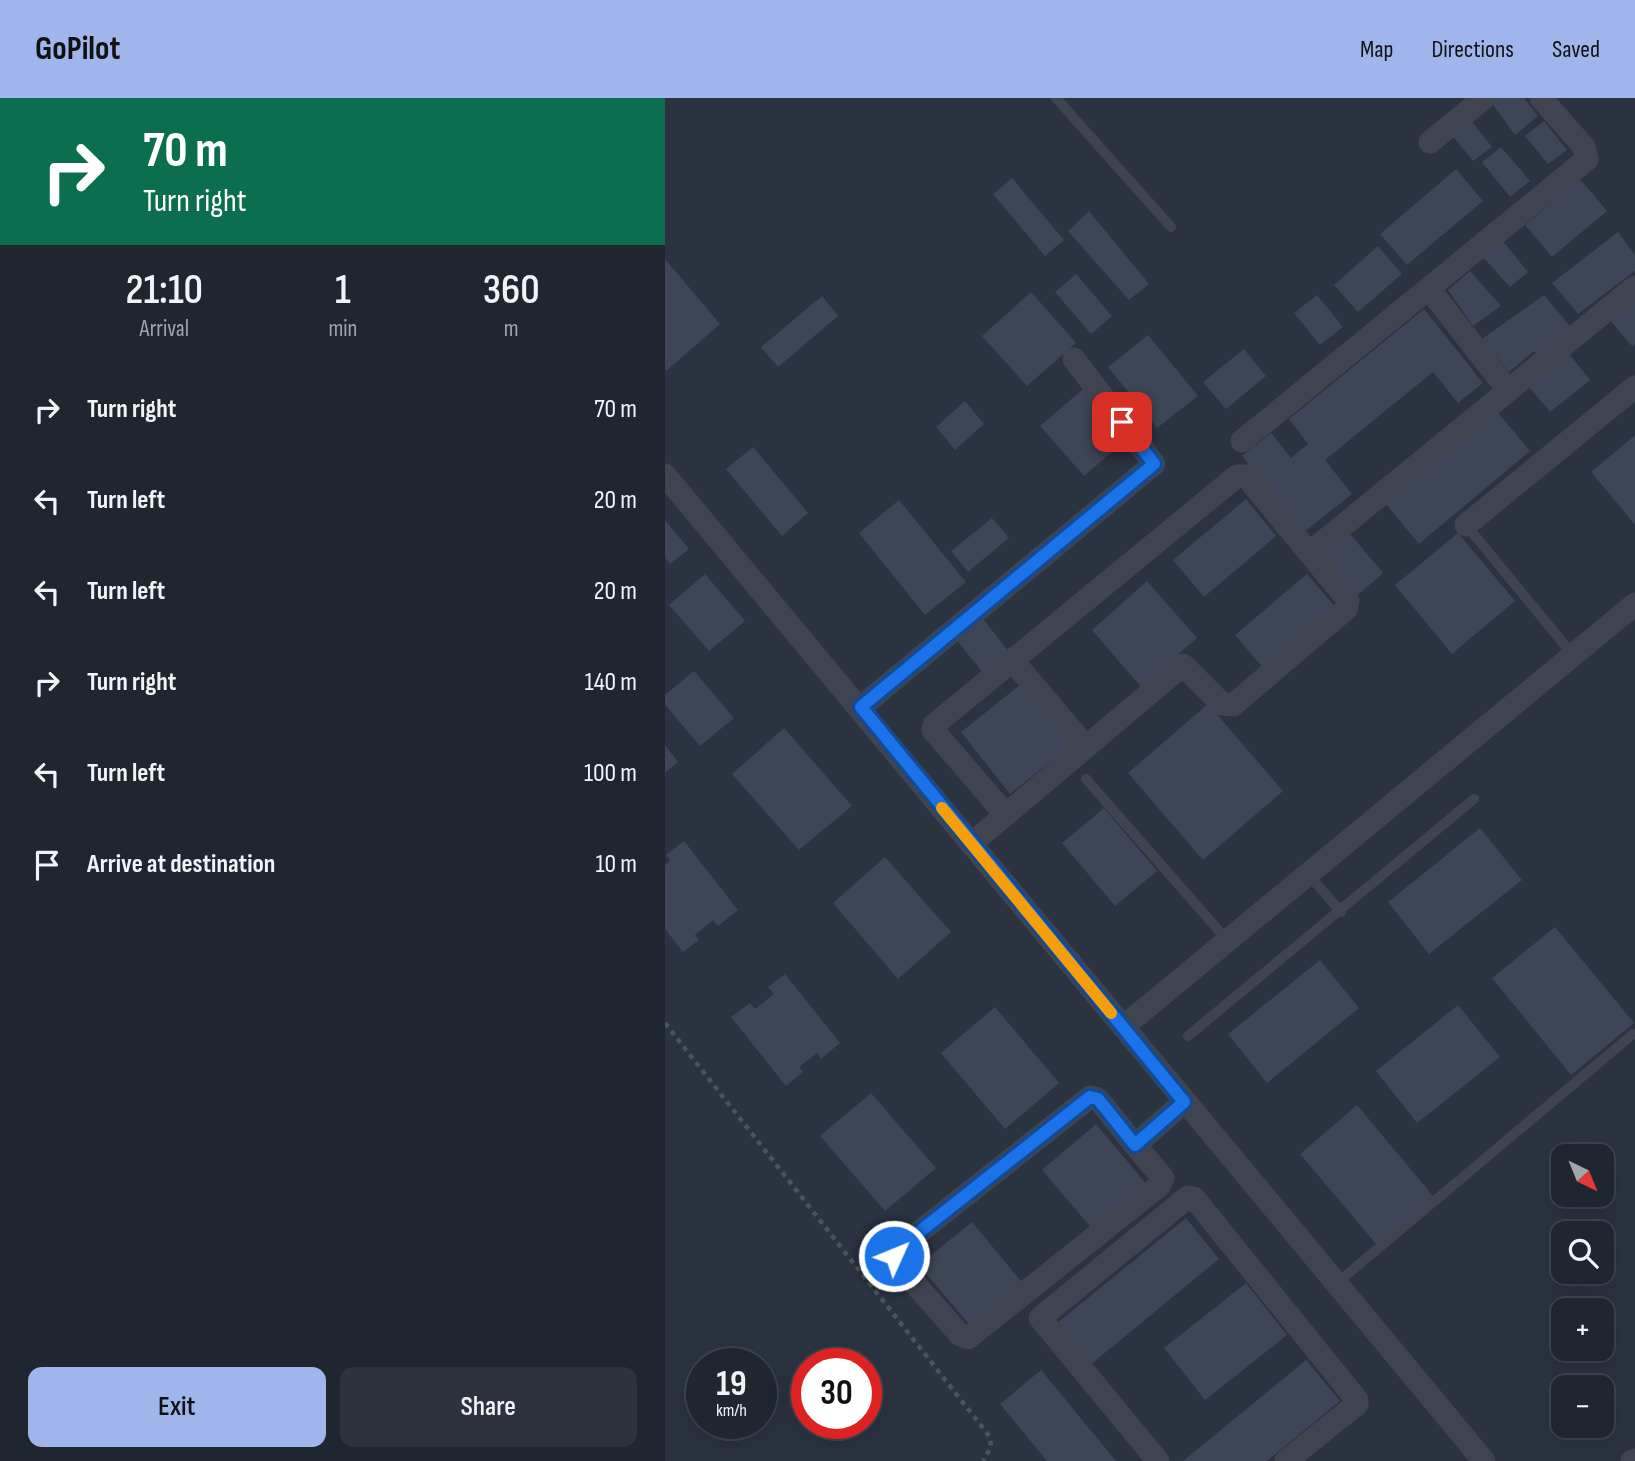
<!DOCTYPE html>
<html lang="en">
<head>
<meta charset="utf-8">
<style>
	body { margin:0; font-family:"Sofia Sans Condensed",sans-serif; background:#2d323c; color:#f1f3f6; height:100vh; display:flex; flex-direction:column; font-size:26px; white-space:nowrap }
	* { box-sizing:border-box; margin:0 }
	p { font-size:23px; color:#a2a5ab }
	.icon { flex:none; width:38px; height:38px; fill:none; stroke:currentColor; stroke-width:2; stroke-linecap:round; stroke-linejoin:round }
	.map { position:relative; flex:1; overflow:hidden }
	.panel { display:flex; flex-direction:column; background:#202630; width:665px }
	.panel>* { flex:none }
	.guide { background:#0b6e4f; color:#fff; overflow:hidden }
	.needle { width:46px; rotate:137deg }
	.fabs { position:absolute; left:886px; top:1046px; display:grid; gap:14px }
	.fabs a { display:grid; place-items:center; width:63px; height:63px; border-radius:14px; background:#202630; box-shadow:0 7px 28px #0002,0 0 0 2px #3d434c; font-size:35px }
	.speed { position:absolute; left:21px; top:1250px; display:flex; gap:14px; font-size:35px; font-weight:700; text-align:center }
	.speed>* { display:grid; place-content:center; width:91px; height:91px; border-radius:50%; background:#202630; box-shadow:0 7px 28px #0002,0 0 0 2px #3d434c; line-height:1 }
	.speed small { font-size:18px; font-weight:400 }
	.speed .limit { border:10px solid #d22; background:#fff; color:#111 }
	.pin { position:absolute; display:grid; place-items:center; width:60px; height:60px; color:#fff; margin:-30px; border-radius:14px; box-shadow:0 4px 10px #0006 }
	.me { position:absolute; width:77px; margin:-38px; rotate:46deg; stroke-linejoin:round; filter:drop-shadow(0 0 5px #0008) }
	.turn { display:flex; align-items:center; gap:24px; height:147px; padding:0 28px; font-size:32px }
	.turn .icon { width:91px; height:91px; stroke-width:2.5 }
	.turn b { display:block; font-size:49px; line-height:60px }
	.eta { display:flex; justify-content:space-evenly; align-items:center; height:119px; text-align:center }
	.eta b { font-size:42px; font-weight:600; line-height:49px }
	.cta { display:flex; gap:14px; margin-top:auto; padding:14px 28px }
	.cta a { flex:1; height:80px; border-radius:14px; background:#9fb5ec; color:#111; font-size:28px; font-weight:600; line-height:80px; text-align:center }
	.cta a+a { background:#2d323c; color:#f1f3f6 }
	ul { padding:0; list-style:none }
	li { display:flex; align-items:center; gap:21px; height:91px; padding:0 28px }
	li div { flex:1 }
	li b { display:block; font-size:26px }
	li em { font-style:normal }
	header { display:flex; align-items:center; gap:42px; box-sizing:border-box; height:98px; padding:0 35px; background:#9fb5ec; color:#111 }
	header strong { font-size:33px }
	nav { display:flex; gap:38px; margin-inline-start:auto; font-size:24px }
	main { display:flex; flex:1; min-height:0 }
	.map>svg:first-child { display:block }
	.building { fill:#3d4556 }
	.lines { fill:none; stroke-linecap:round; stroke-linejoin:round }
	.path { stroke:#465659; stroke-width:4.5; stroke-dasharray:5 5; stroke-linecap:butt }
	.lane { stroke:#3f4450; stroke-width:10 }
	.street { stroke:#3f4450; stroke-width:23 }
	.route-casing { stroke:#114b97; stroke-width:18 }
	.route { stroke:#1a73e8; stroke-width:12 }
	.slow { stroke:#f59e0b; stroke-width:12 }
</style>
</head>
<body>
<header>
<strong>GoPilot</strong>
<nav><a>Map</a><a>Directions</a><a>Saved</a></nav>
</header>
<main>
<section class="panel">
<div class="guide">
<div class="turn"><svg class="icon" aria-label="right" viewBox="0 0 24 24"><path d="M7 20v-9h11M14 6l5 5-5 5"/></svg><div><b>70 m</b>Turn right</div></div>
</div>
<div class="eta">
<div><b>21:10</b><p>Arrival</p></div>
<div><b>1</b><p>min</p></div>
<div><b>360</b><p>m</p></div>
</div>
<ul>
<li><svg class="icon" aria-label="right" viewBox="0 0 24 24"><path d="M7 20v-9h11M14 6l5 5-5 5"/></svg><div><b>Turn right</b></div><em>70 m</em></li>
<li><svg class="icon" aria-label="left" viewBox="0 0 24 24"><path d="M17 20v-9H6M10 6l-5 5 5 5"/></svg><div><b>Turn left</b></div><em>20 m</em></li>
<li><svg class="icon" aria-label="left" viewBox="0 0 24 24"><path d="M17 20v-9H6M10 6l-5 5 5 5"/></svg><div><b>Turn left</b></div><em>20 m</em></li>
<li><svg class="icon" aria-label="right" viewBox="0 0 24 24"><path d="M7 20v-9h11M14 6l5 5-5 5"/></svg><div><b>Turn right</b></div><em>140 m</em></li>
<li><svg class="icon" aria-label="left" viewBox="0 0 24 24"><path d="M17 20v-9H6M10 6l-5 5 5 5"/></svg><div><b>Turn left</b></div><em>100 m</em></li>
<li><svg class="icon" aria-label="arrive" viewBox="0 0 24 24"><path d="M6 21V4h12l-3 4 3 4H6"/></svg><div><b>Arrive at destination</b></div><em>10 m</em></li>
</ul>
<div class="cta"><a>Exit</a><a>Share</a></div>
</section>
<div class="map">
<svg width="970" height="1363" viewBox="0 0 970 1363">
	<rect width="100%" height="100%" fill="#2b3240"/>
	<!-- building -->
	<path class="building" d="M830 0H859L873 18 850 37 826 4Z
		M804 20 827 49 808 63 785 35Z
		M879 23 902 52 883 66 860 38Z
		M836 49 865 83 845 99 817 64Z
		M791 71 818 103 742 167 715 136Z
		M347 80 399 142 380 158 328 96Z
		M915 81 942 113 887 159 860 127Z
		M424 113 484 186 464 202 403 133Z
		M953 134 970 157V173L913 216 887 185Z
		M837 142 863 174 845 189 817 158Z
		M713 148 737 176 693 214 669 187Z
		M0 161 55 226 1 273 0 271Z
		M805 173 836 208 808 228 783 192Z
		M411 176 447 218 426 236 390 194Z
		M970 193V246L967 248 941 218Z
		M366 194 411 245 362 288 317 238Z
		M652 197 678 229 655 247 629 215Z
		M879 197 905 228 873 257 869 253 844 274 817 241Z
		M157 198 173 218 113 269 96 249Z
		M759 211 818 285 793 305 768 274 660 362 687 396 638 435 577 358 606 335 626 360 643 346 624 321Z
		M483 237 533 298 492 330 443 269Z
		M579 251 601 278 561 311 538 284Z
		M900 251 925 282 885 314 860 284Z
		M418 291 462 341 419 378 375 328Z
		M300 303 319 326 290 352 271 329Z
		M830 311 865 353 754 446 719 404Z
		M970 337V427L926 374Z
		M88 349 143 415 117 438 61 371Z
		M581 401 611 438 539 499 508 462Z
		M234 402 301 484 260 517 194 435Z
		M327 420 344 440 303 474 286 453Z
		M0 422 24 451 5 466 0 460Z
		M682 432 718 475 688 501 651 456Z
		M793 435 850 503 787 556 730 487Z
		M40 476 80 523 44 553 4 507Z
		M642 476 673 512 601 573 570 537Z
		M482 483 532 540 476 589 427 532Z
		M318 521 346 556 320 577 292 543Z
		M29 573 69 620 35 648 0 607V597Z
		M355 587 405 648 345 696 296 634Z
		M543 606 618 693 538 762 463 675Z
		M119 630 187 708 134 752 67 676Z
		M0 647 13 664 0 675Z
		M439 710 492 773 450 808 397 745Z
		M815 730 857 782 764 856 723 804Z
		M19 743 73 812 53 828 48 822 30 837 34 842 18 854 0 831V767L5 762 1 757Z
		M220 759 286 834 233 881 168 805Z
		M890 829 969 925 906 977 827 880Z
		M655 862 694 910 602 985 563 936Z
		M120 876 175 945 156 961 152 955 134 969 138 974 121 988 66 919 85 905 90 911 109 896 103 889Z
		M793 907 835 959 752 1025 711 973Z
		M330 909 394 985 340 1031 276 955Z
		M206 995 271 1070 220 1113 155 1038Z
		M692 1007 768 1098 711 1146 635 1056Z
		M431 1026 483 1088 429 1133 377 1072Z
		M521 1120 554 1161 425 1267 391 1226Z
		M307 1124 360 1188 308 1231 254 1167Z
		M581 1185 622 1237 540 1302 499 1250Z
		M641 1262 675 1303 602 1363H518Z
		M376 1272 451 1363H382L335 1306Z"/>
	<g class="lines">
		<!-- path -->
		<path class="path" d="M0 925 325 1339 326 1349 318 1363"/>
		<!-- lane -->
		<path class="lane" d="M391 0 506 129
			M801 427 908 557
			M421 681 562 842
			M643 776 676 814
			M523 938 809 701
			M672 1185 968 936"/>
		<!-- street -->
		<path class="street" d="M765 44 819 0
			M765 192 842 291
			M577 343 922 61 919 49 876 0
			M0 377 819 1363
			M801 427 970 289
			M653 448 970 189
			M348 563 421 649
			M196 609 489 366 409 261
			M306 746 518 567 557 606 568 607 681 511 683 502 581 378H572L269 627 268 632 341 717
			M458 929 970 506
			M470 1047 433 1001 425 999 229 1154 230 1163 295 1237 303 1240 495 1087 498 1080 470 1047 519 1004
			M493 1363 375 1220 523 1099 529 1100 692 1302V1306L621 1363
			M967 1363 970 1362"/>
	</g>
	<g class="lines">
		<!-- route casing -->
		<g class="route-casing">
			<path id="route" d="M229 1158V1154L425 999 433 1001 470 1047 519 1004 196 609 489 366 457 324"/>
		</g>
		<!-- route -->
		<use href="#route" class="route"/>
		<!-- slow -->
		<path class="slow" d="M277 710 446 915"/>
	</g>
</svg>
<div class="fabs">
<a><svg class="needle" viewBox="-14 -14 28 28"><path d="M0-13l5 13h-10z" fill="#e53935"/><path d="M0 13l5-13h-10z" fill="#a2a5ab"/></svg></a>
<a><svg class="icon" aria-label="search" viewBox="0 0 24 24"><circle cx="10" cy="10" r="6"/><path d="M15 15l6 6"/></svg></a>
<a>+</a>
<a>−</a>
</div>
<div class="speed"><div>19<small>km/h</small></div><div class="limit">30</div></div>
<div class="pin" style="left:457px;top:324px;background:#d93025"><svg class="icon" aria-label="arrive" viewBox="0 0 24 24"><path d="M6 21V4h12l-3 4 3 4H6"/></svg></div>
<svg class="me" style="left:229px;top:1158px" viewBox="-20 -20 40 40"><circle r="17" fill="#1a73e8" stroke="#fff" stroke-width="3"/><path d="M0-11L8 9 0 5-8 9z" fill="#fff"/></svg>
</div>
</main>
</body>
</html>
